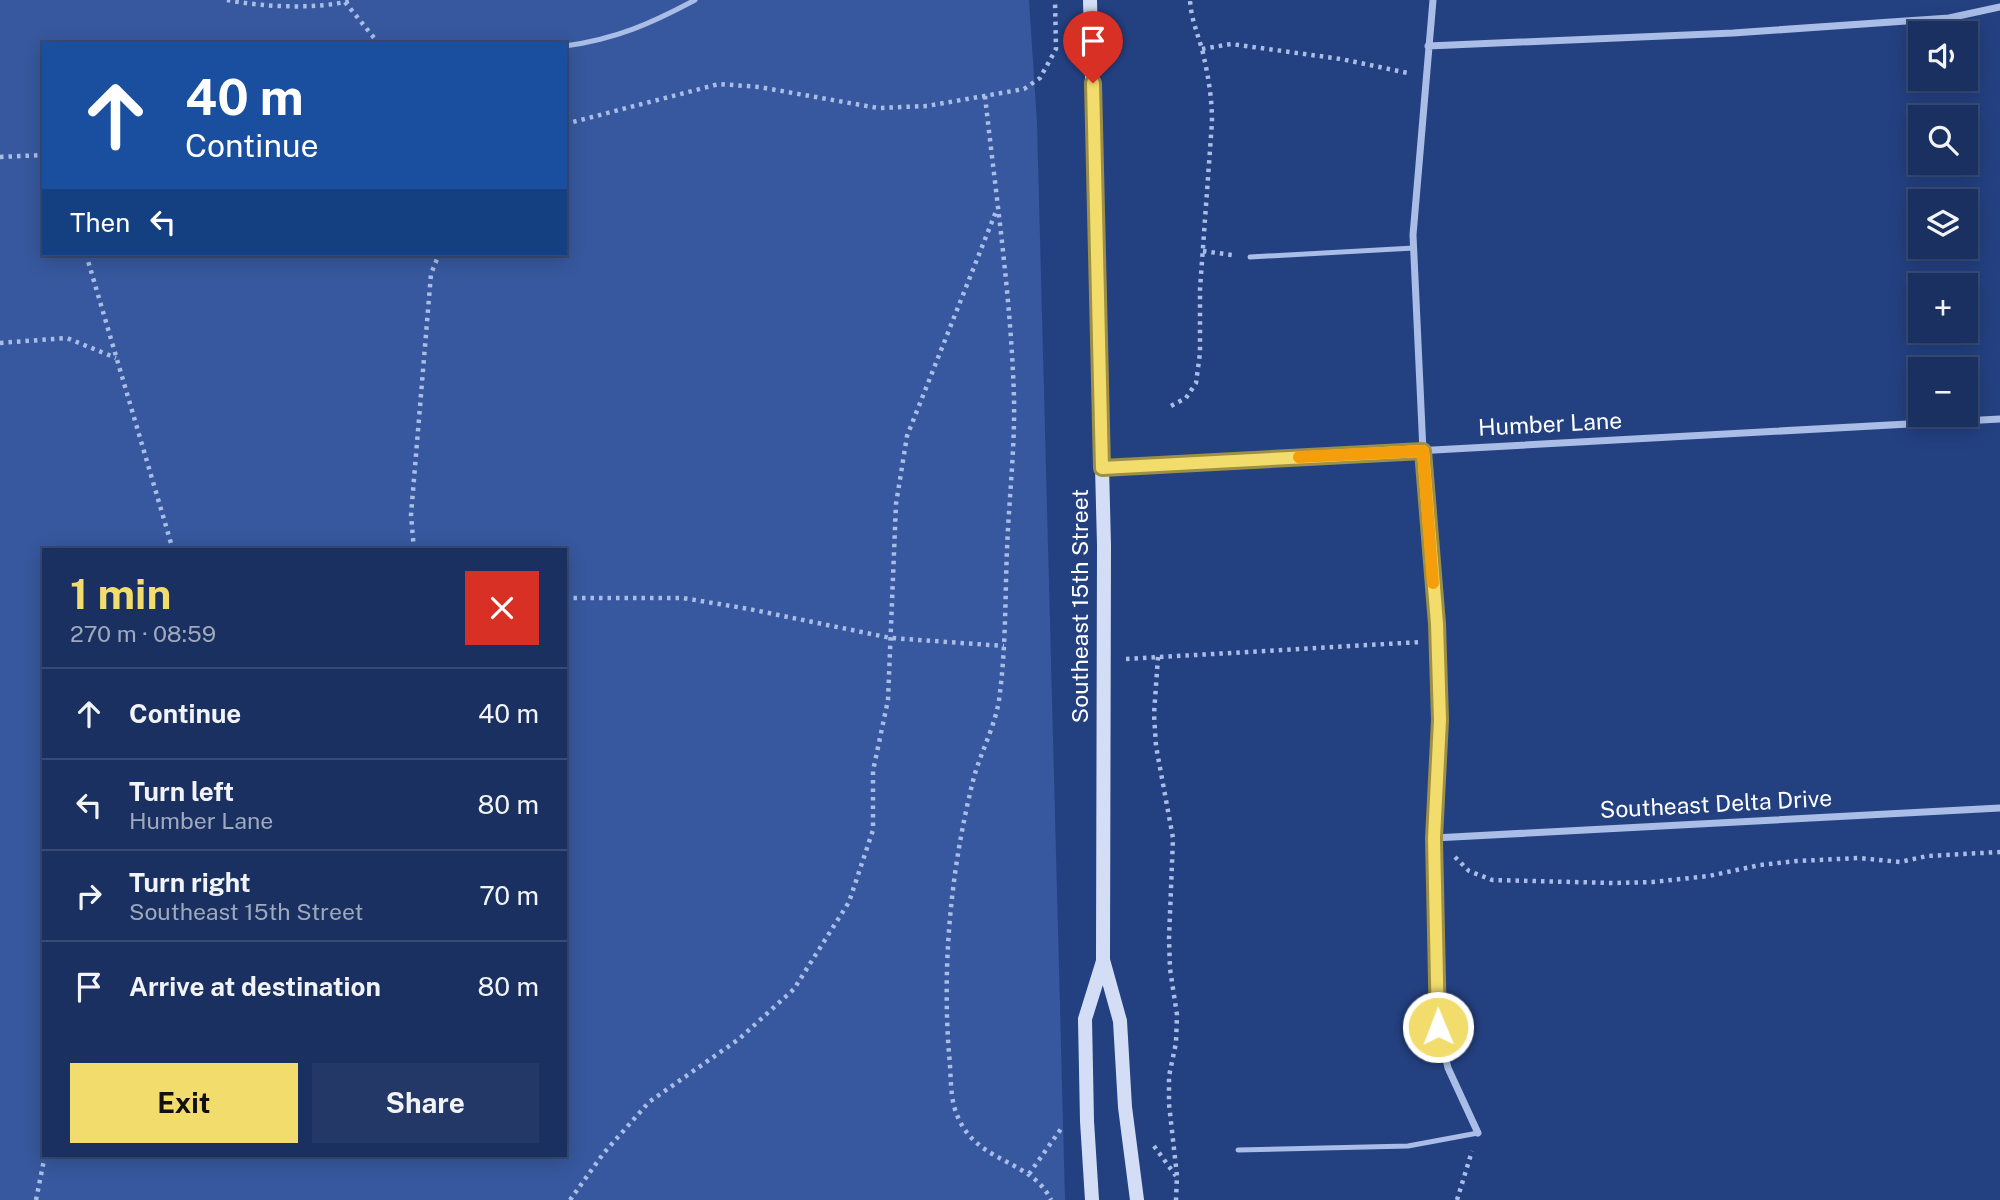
<!DOCTYPE html>
<html lang="en">
<head>
<meta charset="utf-8">
<style>
	body { margin:0; font-family:"Public Sans",sans-serif; background:#233866; color:#f1f3f6; height:100vh; display:flex; flex-direction:column; font-size:26px; white-space:nowrap }
	* { box-sizing:border-box; margin:0 }
	p { font-size:23px; color:#9fa9bd }
	.icon { flex:none; width:38px; height:38px; fill:none; stroke:currentColor; stroke-width:2; stroke-linecap:round; stroke-linejoin:round }
	.map { position:relative; flex:1; overflow:hidden }
	.panel { position:absolute; left:42px; top:548px; width:525px; height:609px; display:flex; flex-direction:column; background:#1a3060; border-radius:0px; box-shadow:0 4px 18px #0003,0 0 0 2px #384b75 }
	.panel>* { flex:none }
	.banner { position:absolute; left:42px; top:42px; width:525px; height:214px; border-radius:0px; box-shadow:0 4px 18px #0003,0 0 0 2px #384b75; background:#1a4fa0; color:#fff; overflow:hidden }
	.tools { position:absolute; left:1908px; top:21px; display:grid; gap:14px }
	.tools a { display:grid; place-items:center; width:70px; height:70px; border-radius:0px; background:#1a3060; box-shadow:0 4px 18px #0003,0 0 0 2px #384b75; font-size:35px }
	.pin { position:absolute; display:grid; place-items:center; width:60px; height:60px; color:#fff; margin:-72px -30px; border-radius:50% 50% 50% 0; rotate:-45deg; box-shadow:0 0 7px #0007 }
	.pin .icon { rotate:45deg }
	.me { position:absolute; width:77px; margin:-38px; rotate:359deg; stroke-linejoin:round; filter:drop-shadow(0 0 5px #0008) }
	.turn { display:flex; align-items:center; gap:24px; height:147px; padding:0 28px; font-size:32px }
	.turn .icon { width:91px; height:91px; stroke-width:2.5 }
	.turn b { display:block; font-size:49px; line-height:60px }
	.then { display:flex; align-items:center; height:66px; padding:0 28px; background:#0003; gap:14px; font-size:26px }
	.round { display:grid; place-items:center; flex:none; width:74px; height:74px; border-radius:0px; background:#233866 }
	.headline { display:flex; align-items:center; justify-content:space-between; height:119px; padding:0 28px }
	h1 { font-size:42px; font-weight:700; line-height:52px; color:#f2dc6c }
	.button { display:flex; gap:14px; margin-top:auto; padding:14px 28px }
	.button a { flex:1; height:80px; border-radius:0px; background:#f2dc6c; color:#111; font-size:28px; font-weight:700; line-height:80px; text-align:center }
	.button a+a { background:#233866; color:#f1f3f6 }
	ul { padding:0; list-style:none }
	li { display:flex; align-items:center; gap:21px; height:91px; padding:0 28px; border-top:2px solid #384b75 }
	li div { flex:1 }
	li b { display:block; font-size:26px }
	li em { font-style:normal }
	.map>svg:first-child { display:block }
	.green { fill:#37589e; fill-rule:evenodd }
	.lines { fill:none; stroke-linecap:round; stroke-linejoin:round }
	.path { stroke:#a9bde7; stroke-width:4.5; stroke-dasharray:3.5 5; stroke-linecap:butt }
	.service { stroke:#a9bde7; stroke-width:5 }
	.minor { stroke:#a9bde7; stroke-width:7 }
	.secondary { stroke:#d3def6; stroke-width:14 }
	.route-casing { stroke:#9d8f46; stroke-width:18 }
	.route { stroke:#f2dc6c; stroke-width:12 }
	.slow { stroke:#f59e0b; stroke-width:12 }
	.labels { text-anchor:middle; stroke-width:7; stroke-linejoin:round; paint-order:stroke }
	.street-label { font-size:23px; fill:#fff; stroke:#234080 }
</style>
</head>
<body>
<div class="map">
<svg width="2000" height="1200" viewBox="0 0 2000 1200">
	<rect width="100%" height="100%" fill="#234080"/>
	<!-- green -->
	<path class="green" d="M0 0H1029L1037 123 1065 1200H0ZM44 44H565V254H44ZM44 550H565V1155H44Z"/>
	<g class="lines">
		<!-- path -->
		<path class="path" d="M227 0C264 7 317 10 353 0
			M345 2 379 44
			M1202 49 1231 44 1341 59 1408 73
			M985 96C996 196 1011 297 1014 398 1015 448 1009 499 1007 549 1005 599 1006 650 999 700 995 726 981 752 974 777 951 867 942 963 949 1054 951 1071 950 1090 954 1106 970 1165 1030 1156 1051 1200
			M565 124 719 84 759 87 878 108 927 106 1024 89 1040 78 1056 49 1055 0
			M0 157 44 155
			M1203 251 1232 255
			M86 254 173 550
			M0 343 67 338 116 358
			M1171 406 1186 398 1196 383 1200 353V289L1212 122C1212 97 1208 74 1202 49 1197 32 1191 18 1190 0
			M414 550 411 515 431 274 439 254
			M565 598H683L749 609 891 638 1004 646
			M1158 657 1154 714 1156 746 1173 838 1169 939 1170 969 1177 1015 1176 1043 1169 1076V1104L1177 1176 1176 1200
			M1126 659 1421 642
			M1455 857 1469 871 1492 880 1613 883 1653 882 1709 876 1760 865 1797 861 1859 858 1900 862 1927 856 2000 852
			M1154 1146 1176 1176
			M1029 1174 1063 1126
			M36 1200 45 1155
			M570 1200 603 1154 649 1102 739 1039 794 989 849 902 873 830V771L888 700 896 504 907 436 997 209
			M1457 1200 1472 1151"/>
		<!-- service -->
		<path class="service" d="M565 46C616 39 650 24 695 0
			M1250 257 1414 248
			M1238 1150 1408 1146 1478 1133"/>
		<!-- minor -->
		<path class="minor" d="M1433 0 1413 235 1423 451 1437 624 1440 720 1434 838 1438 1027 1448 1068 1478 1133
			M1428 46 1733 33 1949 18 2000 7
			M1103 468 2000 419
			M1434 838 2000 808"/>
		<!-- secondary -->
		<path class="secondary" d="M1090 0 1104 545 1103 960 1120 1021 1125 1107 1137 1200
			M1092 1200 1087 1121 1085 1019 1103 961"/>
	</g>
	<g class="lines">
		<!-- route casing -->
		<g class="route-casing">
			<path id="route" d="M1093 83 1102 468 1423 451 1437 624 1440 720 1434 838 1438 1027"/>
		</g>
		<!-- route -->
		<use href="#route" class="route"/>
		<!-- slow -->
		<path class="slow" d="M1299 457 1423 451 1433 583"/>
	</g>
	<g class="labels">
		<!-- street labels -->
		<g class="street-label">
			<text transform="translate(1550 424) rotate(-3)" y="8">Humber Lane</text>
			<text transform="translate(1080 606) rotate(-90)" y="8">Southeast 15th Street</text>
			<text transform="translate(1716 804) rotate(-3)" y="8">Southeast Delta Drive</text>
		</g>
	</g>
</svg>
<div class="tools">
<a><svg class="icon" aria-label="sound" viewBox="0 0 24 24"><path d="M4 9h4l5-4v14l-5-4H4zM17 9q2 3 0 6"/></svg></a>
<a><svg class="icon" aria-label="search" viewBox="0 0 24 24"><circle cx="10" cy="10" r="6"/><path d="M15 15l6 6"/></svg></a>
<a><svg class="icon" aria-label="layers" viewBox="0 0 24 24"><path d="M12 4l9 5-9 5-9-5zM3 14l9 5 9-5"/></svg></a>
<a>+</a>
<a>−</a>
</div>
<div class="pin" style="left:1093px;top:83px;background:#d93025"><svg class="icon" aria-label="arrive" viewBox="0 0 24 24"><path d="M6 21V4h12l-3 4 3 4H6"/></svg></div>
<svg class="me" style="left:1438px;top:1027px" viewBox="-20 -20 40 40"><circle r="17" fill="#f2dc6c" stroke="#fff" stroke-width="3"/><path d="M0-11L8 9 0 5-8 9z" fill="#fff"/></svg>
<div class="banner">
<div class="turn"><svg class="icon" aria-label="ahead" viewBox="0 0 24 24"><path d="M12 20V5M6 11l6-6 6 6"/></svg><div><b>40 m</b>Continue</div></div>
<div class="then">Then<svg class="icon" aria-label="left" viewBox="0 0 24 24"><path d="M17 20v-9H6M10 6l-5 5 5 5"/></svg></div>
</div>
<section class="panel">
<div class="headline"><div><h1>1 min</h1><p>270 m · 08:59</p></div><a class="round" style="background:#d93025;color:#fff"><svg class="icon" aria-label="close" viewBox="0 0 24 24"><path d="M6 6l12 12M18 6L6 18"/></svg></a></div>
<ul>
<li><svg class="icon" aria-label="ahead" viewBox="0 0 24 24"><path d="M12 20V5M6 11l6-6 6 6"/></svg><div><b>Continue</b></div><em>40 m</em></li>
<li><svg class="icon" aria-label="left" viewBox="0 0 24 24"><path d="M17 20v-9H6M10 6l-5 5 5 5"/></svg><div><b>Turn left</b><p>Humber Lane</p></div><em>80 m</em></li>
<li><svg class="icon" aria-label="right" viewBox="0 0 24 24"><path d="M7 20v-9h11M14 6l5 5-5 5"/></svg><div><b>Turn right</b><p>Southeast 15th Street</p></div><em>70 m</em></li>
<li><svg class="icon" aria-label="arrive" viewBox="0 0 24 24"><path d="M6 21V4h12l-3 4 3 4H6"/></svg><div><b>Arrive at destination</b></div><em>80 m</em></li>
</ul>
<div class="button"><a>Exit</a><a>Share</a></div>
</section>
</div>
</body>
</html>
